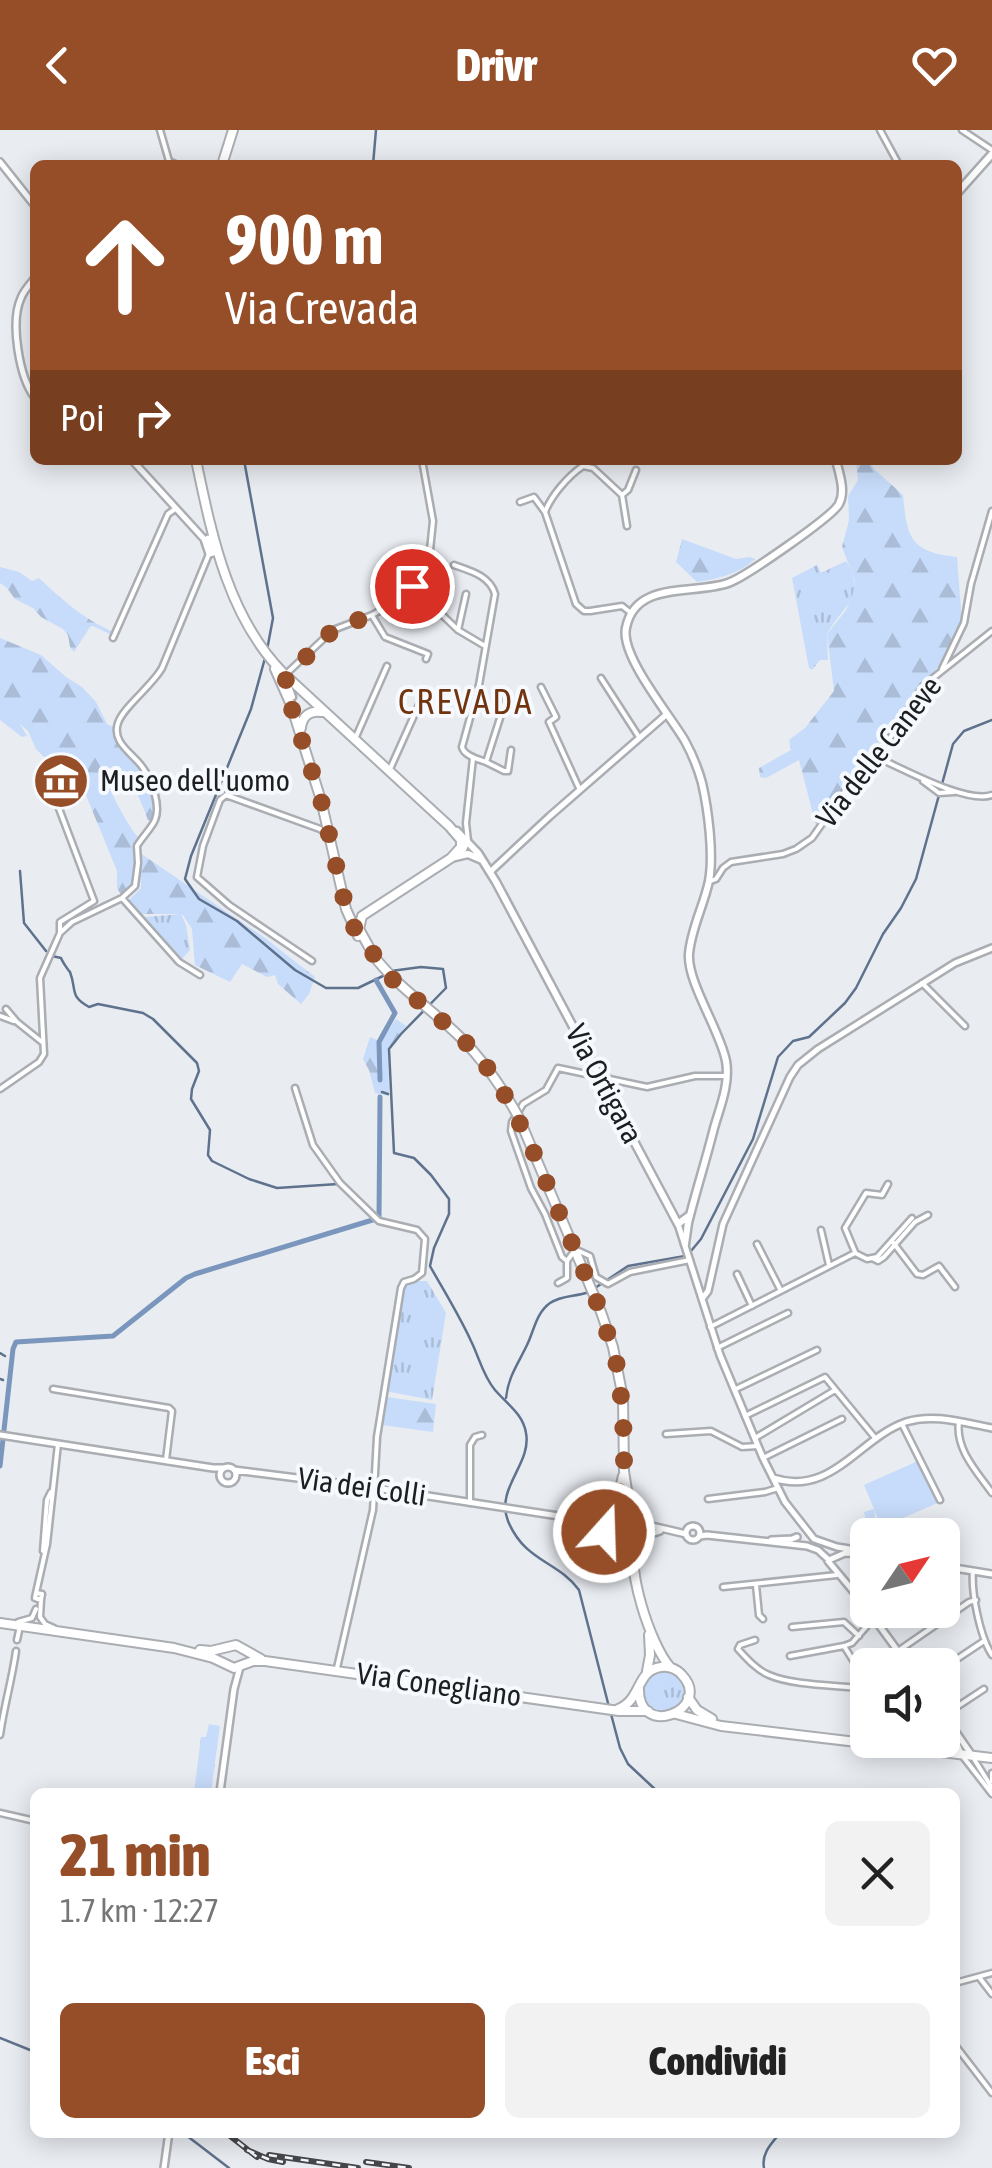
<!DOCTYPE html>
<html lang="it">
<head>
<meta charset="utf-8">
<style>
	body { margin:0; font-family:"Asap Condensed",sans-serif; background:#f2f2f2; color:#222; height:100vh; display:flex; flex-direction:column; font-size:38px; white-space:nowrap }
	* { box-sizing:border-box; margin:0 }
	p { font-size:32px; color:#767676 }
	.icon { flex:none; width:55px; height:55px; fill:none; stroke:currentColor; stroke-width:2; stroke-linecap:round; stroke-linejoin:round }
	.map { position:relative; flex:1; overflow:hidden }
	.sheet { position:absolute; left:30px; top:1658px; width:930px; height:350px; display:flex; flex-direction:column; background:#fff; border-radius:15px; box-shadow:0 5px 25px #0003 }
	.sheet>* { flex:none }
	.top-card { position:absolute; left:30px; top:30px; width:932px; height:305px; border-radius:15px; box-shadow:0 5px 25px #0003; background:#954e28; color:#fff; overflow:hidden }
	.needle { width:65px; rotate:55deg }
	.tools { position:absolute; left:850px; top:1388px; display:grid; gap:20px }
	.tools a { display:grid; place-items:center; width:110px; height:110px; border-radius:15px; background:#fff; box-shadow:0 5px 25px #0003; font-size:50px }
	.pin { position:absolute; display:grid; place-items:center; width:85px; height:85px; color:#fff; margin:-42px; border:5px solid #fff; border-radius:50%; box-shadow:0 2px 10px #0007 }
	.me { position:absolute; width:110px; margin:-55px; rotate:20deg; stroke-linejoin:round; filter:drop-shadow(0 0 8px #0008) }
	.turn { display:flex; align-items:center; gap:35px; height:210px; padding:0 30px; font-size:45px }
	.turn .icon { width:130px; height:130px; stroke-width:2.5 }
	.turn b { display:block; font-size:70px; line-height:85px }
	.then { display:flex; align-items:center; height:95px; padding:0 30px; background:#0003; gap:20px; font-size:38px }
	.round { display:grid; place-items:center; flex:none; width:105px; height:105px; border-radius:15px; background:#f2f2f2 }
	.overview { display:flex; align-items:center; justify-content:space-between; height:170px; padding:0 30px }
	h1 { font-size:60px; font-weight:800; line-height:75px; color:#954e28 }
	.primary-button { display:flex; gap:20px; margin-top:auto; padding:20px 30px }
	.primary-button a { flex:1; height:115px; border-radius:15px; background:#954e28; color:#fff; font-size:40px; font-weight:800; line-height:115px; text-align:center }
	.primary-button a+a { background:#f2f2f2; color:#222 }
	header { display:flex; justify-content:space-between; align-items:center; height:130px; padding:0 30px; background:#954e28; color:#fff; font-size:45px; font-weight:800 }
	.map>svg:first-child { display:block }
	.grass { fill:url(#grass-tufts) }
	.forest { fill:url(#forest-firs) }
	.garden { fill:#c7dcfa }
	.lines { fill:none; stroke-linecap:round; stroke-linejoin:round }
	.stream { stroke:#5f728d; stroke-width:2.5 }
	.canal { stroke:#7b96bc; stroke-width:5 }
	.minor-casing { stroke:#aaadb2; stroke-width:9 }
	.tertiary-casing { stroke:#aaadb2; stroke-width:10 }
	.secondary-casing { stroke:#aaadb2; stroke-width:11 }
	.primary-casing { stroke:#aaadb2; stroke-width:12 }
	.minor { stroke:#fff; stroke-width:4 }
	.tertiary { stroke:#fff; stroke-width:5 }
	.secondary { stroke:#fff; stroke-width:6 }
	.primary { stroke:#fff; stroke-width:8 }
	.rail-casing { stroke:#46474a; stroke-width:6 }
	.rail { stroke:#f6faff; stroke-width:2.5; stroke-dasharray:8; stroke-linecap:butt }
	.primary-bridge-casing { stroke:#aaadb2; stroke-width:12; stroke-linecap:butt }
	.primary-bridge { stroke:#fff; stroke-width:8 }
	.route { stroke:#954e28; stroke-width:18; stroke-dasharray:0 32.4 }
	.labels { text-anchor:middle; stroke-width:8; stroke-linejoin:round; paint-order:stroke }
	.street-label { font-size:30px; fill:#1d1e20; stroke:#f6faff }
	.poi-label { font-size:30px; fill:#1d1e20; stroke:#f6faff; text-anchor:start }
	.quarter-label { font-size:35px; letter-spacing:2.5px; fill:#72340f; stroke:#f6faff }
</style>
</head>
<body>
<header><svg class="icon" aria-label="back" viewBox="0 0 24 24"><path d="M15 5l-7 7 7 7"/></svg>Drivr<svg class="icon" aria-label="heart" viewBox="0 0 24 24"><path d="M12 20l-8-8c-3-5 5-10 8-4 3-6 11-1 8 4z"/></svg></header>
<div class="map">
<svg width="992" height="2038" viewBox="0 0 992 2038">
	<defs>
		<pattern id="grass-tufts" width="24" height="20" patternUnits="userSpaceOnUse" patternTransform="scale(2.5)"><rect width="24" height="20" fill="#c7dcfa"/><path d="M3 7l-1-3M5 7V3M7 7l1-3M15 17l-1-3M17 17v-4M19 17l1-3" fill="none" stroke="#aabcd6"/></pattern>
		<pattern id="forest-firs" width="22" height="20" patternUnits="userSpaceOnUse" patternTransform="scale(2.5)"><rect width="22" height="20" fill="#c7dcfa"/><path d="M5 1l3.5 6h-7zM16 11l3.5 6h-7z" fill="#aabcd6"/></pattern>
	</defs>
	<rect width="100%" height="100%" fill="#e9ecf1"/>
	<!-- grass -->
	<path class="grass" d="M846 431C868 466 842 476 827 504L828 530H820L812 540 809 538 792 448 817 435 821 443Z
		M181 784 186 795 190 820 182 829 144 789 145 787Z
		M415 1151H427L446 1183 432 1270 385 1261 405 1155Z
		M643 1561a21 21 0 1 1 42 0a21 21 0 1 1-42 0Z
		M209 1594 220 1596 211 1662H194L201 1607H206Z"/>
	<!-- forest -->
	<path class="forest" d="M856 330H869L874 339 903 365C907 408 910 422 957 427L962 493 944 530 916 562 888 606 856 642 817 699 799 630 766 648 760 647 759 638 791 620 789 610 805 598 834 561 827 504 846 480 853 463 855 451 842 417 849 390 848 366 858 350Z
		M682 409 736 429 750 427 755 429C739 444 718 449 697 452L676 432Z
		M0 437 19 442 32 451 39 448C62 470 84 489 113 502L110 504 93 496 90 497 74 522 70 517 68 505 63 499 41 487 33 478 15 469 7 458 0 453Z
		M0 508 41 525 66 547 82 557 96 572 107 594 115 598C118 630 168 647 152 691L148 690C139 666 132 647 107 637L102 639C104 651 129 698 138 707 130 730 144 745 123 764L120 763 117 758V741L81 653 74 649 68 651 36 619 28 601 20 594 27 606 22 607 0 590Z
		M140 723 265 808 315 847 309 864 301 874 278 854 275 845 267 847 242 834 230 852 195 835 192 799 182 784H140L129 770 141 758Z
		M396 889 406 896 388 919 389 966 375 963 369 940 363 929 370 907 381 912Z
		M386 1267 436 1274 433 1302 382 1295Z"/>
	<!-- garden -->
	<path class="garden" d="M918 1331 940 1372 882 1397 874 1380 877 1399 868 1400 864 1382 874 1379 864 1355Z"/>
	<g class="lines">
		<!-- stream -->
		<path class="stream" d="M373 35 376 0
			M244 330 273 488 267 520
			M265 528 251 579 191 726 185 749 199 769 237 791 295 840 326 858H358L385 845
			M20 741 24 793 46 821
			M52 826 61 828C62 831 68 840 70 842 77 860 69 866 89 877L98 874 143 883 153 889 197 933 199 941 192 959 191 969 210 1000 208 1025 212 1031 249 1049 277 1058 338 1054
			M391 841 421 837 443 839 446 858 401 904 389 919 394 1023 414 1028 431 1045 449 1069V1084L434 1118 430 1136C444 1161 459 1185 471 1211 479 1227 483 1246 495 1260 507 1274 523 1284 526 1303 532 1334 495 1358 508 1391 525 1432 558 1431 579 1460L609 1577
			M382 962 388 964
			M691 1121 701 1109 753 1009 778 927 793 911 809 907 845 873 856 858 883 804 901 778 916 749 953 614 964 601 992 590
			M595 1158 628 1136 685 1126
			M0 1223 5 1226
			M0 1249 3 1250
			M506 1268C508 1247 518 1234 527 1215 534 1201 536 1183 550 1173 562 1165 575 1167 589 1162
			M611 1584 620 1618 628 1634 658 1662
			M0 1908 35 1922
			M182 2002 229 2038
			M764 2038C761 2023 772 2013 781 2002"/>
		<!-- canal -->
		<path class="canal" d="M376 850 395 883 379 912 380 950
			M0 1336 13 1219 16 1212 113 1206 186 1148 195 1144 379 1088 380 967"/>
		<!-- minor casing -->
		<g class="minor-casing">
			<path id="minor" d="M160 0 169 31 178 35
				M880 0 899 35
				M962 0 992 20
				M622 365 627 396
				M520 372 534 367 545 382
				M454 435C471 441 490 446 495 464L479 555 462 617C464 626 478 629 486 632L507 566
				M412 456 458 500 485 516
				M631 483 622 476 590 481H584L576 474 545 382C551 366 568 346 583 336L593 338 622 365 628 360 636 340
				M373 487 385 507 428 524 426 529
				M458 500 466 464
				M113 508 168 384 175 379
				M942 539 964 493 971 454 992 381
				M601 548 639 607
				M541 557 556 587 549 592 579 658
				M293 567 285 545 333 500 372 485 396 472 424 441 430 420 433 391 422 330
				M355 609 387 536
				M876 627C902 638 966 674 992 665
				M486 632 504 641H508L511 620
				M390 639 421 570
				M923 651 939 663 954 662
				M55 668 94 771 60 792V803
				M459 724 464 720 468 711 466 693 473 628
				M708 752 716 749 723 738 731 732 783 724 796 719 812 708 857 644 890 608 923 556 992 501
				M122 768 179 832 200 845
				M312 831 229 775 197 747 203 716 220 670 226 665 320 699 327 704
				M922 853 965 896
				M6 879 17 892 42 912
				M0 886 14 891
				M295 958 313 1015 340 1053 379 1091 417 1100 425 1109 422 1143 414 1149 404 1152 401 1158 377 1307 373 1380 337 1538
				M0 959 39 932 44 924 40 848 60 803 72 792 122 768 135 756 138 733 137 716C142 707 151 699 155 690 161 676 152 650 143 638 134 624 111 613 118 593 123 577 152 556 162 538L209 424
				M821 1100 829 1135
				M892 1111 917 1144 923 1145 939 1136 955 1157
				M757 1114 780 1159
				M579 1121 590 1126 596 1147 608 1154 630 1142 690 1130
				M855 1122 845 1098 866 1063 882 1065 888 1054
				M874 1129 878 1131 884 1127 915 1092 928 1085
				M567 1131 562 1127 545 1084 531 1058 511 1001 512 992 523 974 546 960 558 938 647 957 695 946H727
				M737 1144 752 1176
				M558 1153 567 1148V1131L572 1124
				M710 1197 855 1123 867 1129 877 1127 912 1088
				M717 1218 788 1183
				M53 1259 169 1278 172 1281 166 1330
				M736 1259 817 1220
				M745 1286 825 1247 876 1309
				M959 1292C955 1319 977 1342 992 1363
				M902 1294 940 1370
				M666 1304 711 1301 742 1317 758 1316
				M755 1308 835 1260
				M763 1328 842 1289
				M708 1369 765 1362 778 1358
				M470 1373V1315L475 1307 482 1305
				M43 1421 47 1370 51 1362
				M973 1441C971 1462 980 1507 992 1525
				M756 1455 759 1485 763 1489
				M723 1457 837 1445
				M36 1463 47 1414 58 1314
				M41 1470 42 1464 36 1463 35 1468 41 1470 40 1487 45 1494 54 1498
				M18 1492 32 1488 36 1479
				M792 1497 844 1492 859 1506
				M17 1510 20 1496
				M755 1510 740 1515 738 1519C747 1529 757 1540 769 1545 794 1556 840 1555 868 1559
				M898 1521 969 1472 976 1470
				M790 1526 844 1516
				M942 1539 984 1511
				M862 1558V1545L844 1516 852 1513 874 1488
				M943 1586 984 1559
				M0 1605C4 1576 12 1550 16 1521
				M964 1628 992 1664
				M974 1629 992 1658
				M992 1643V1651
				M0 1683 35 1691
				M979 1847 992 1864
				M955 1853 992 1843
				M955 1915 992 1963"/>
		</g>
		<!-- tertiary casing -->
		<g class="tertiary-casing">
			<path id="tertiary" d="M0 32 35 76
				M35 148C30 154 24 160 21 168 10 192 19 247 35 268
				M132 330 204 409 209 424 217 422
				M208 408 213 423
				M490 742 550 686 667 584
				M678 1094 720 1225 763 1328 785 1372 814 1409 837 1417 868 1422
				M702 1169 708 1161 723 1094 790 947 798 935 818 919 955 833 992 818
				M0 1305 213 1338H223
				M220 1345a8 8 0 1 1 16 0a8 8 0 1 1-16 0Z
				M234 1340 376 1358 585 1390 597 1395 604 1402
				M773 1348C832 1367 859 1308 906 1292 934 1283 964 1293 992 1298
				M642 1386 652 1396 686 1404
				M587 1389 600 1387 606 1382
				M686 1403a7 7 0 1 1 14 0a7 7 0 1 1-14 0Z
				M700 1406 707 1405 807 1416 818 1420 829 1430 845 1423 865 1424
				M639 1408 660 1401
				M771 1410 792 1409 797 1407
				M828 1431 868 1479
				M942 1436 992 1444
				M868 1480 908 1535
				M949 1592 971 1624
				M951 1599 961 1624
				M920 1617 923 1615 941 1616 948 1611 950 1600 943 1586
				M220 1662 234 1559 240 1537
				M164 2038 169 2002"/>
		</g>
		<!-- secondary casing -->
		<g class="secondary-casing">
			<path id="secondary" d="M958 62 992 24
				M457 701 478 723 496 752 678 1094 690 1085
				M451 728 468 724 482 730
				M685 1114 688 1093C696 1061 706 1030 714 998 720 977 730 954 726 931 720 900 687 852 689 824 691 799 704 775 709 751 714 724 708 679 702 653 698 638 692 624 685 611 670 585 620 526 626 498 635 450 694 465 728 453 745 447 832 387 839 374 846 361 839 343 836 330"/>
		</g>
		<!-- primary casing -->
		<g class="primary-casing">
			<path id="primary" d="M222 35 233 0
				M196 330C212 406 228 488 285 545L449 696 461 710V717L451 728 362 786 359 799 374 826
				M275 539 291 575 321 670 346 779 358 806
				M301 598C302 587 309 580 321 582
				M373 825C398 858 432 879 461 908 482 929 499 953 514 979
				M519 988 601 1182 613 1217 623 1268 624 1341 628 1367 634 1377
				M602 1395a21 21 0 1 1 42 0a21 21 0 1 1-42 0Z
				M614 1375 618 1367 623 1346
				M636 1411C625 1437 651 1516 670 1537
				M0 1493 174 1518 213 1528 234 1538 253 1531H265L619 1581H648
				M200 1520 211 1521 236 1515 261 1529
				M647 1541 650 1525 649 1505
				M688 1567 697 1580 712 1589
				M618 1579C642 1570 636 1540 661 1537 669 1536 677 1539 682 1545 714 1579 636 1612 639 1556
				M676 1584 721 1596 992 1628"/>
		</g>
		<!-- minor -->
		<use href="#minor" class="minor"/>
		<!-- tertiary -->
		<use href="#tertiary" class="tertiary"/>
		<!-- secondary -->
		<use href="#secondary" class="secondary"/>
		<!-- primary -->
		<use href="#primary" class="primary"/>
		<!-- rail casing -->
		<g class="rail-casing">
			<path id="rail" d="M225 2002 257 2027
				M247 2020 268 2029 283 2032
				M269 2025 358 2038
				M366 2032 409 2038"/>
		</g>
		<!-- rail -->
		<use href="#rail" class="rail"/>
		<!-- primary-bridge casing -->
		<g class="primary-bridge-casing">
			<path id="primary-bridge" d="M514 979 519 988"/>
		</g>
		<!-- primary-bridge -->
		<use href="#primary-bridge" class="primary-bridge"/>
	</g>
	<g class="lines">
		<!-- route -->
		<path class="route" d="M412 456 389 478 333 500 285 548 293 566 290 573 321 670 346 778 353 796 391 848 460 906 484 933 500 956 528 1009 601 1182 619 1242 624 1306V1341L616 1372 603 1388 604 1402"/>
	</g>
	<!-- icons -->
	<defs>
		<g id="museum-disc" transform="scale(2.875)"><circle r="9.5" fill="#954e28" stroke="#f6faff"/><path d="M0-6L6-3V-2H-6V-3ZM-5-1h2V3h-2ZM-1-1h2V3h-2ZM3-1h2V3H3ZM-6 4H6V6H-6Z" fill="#fff"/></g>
	</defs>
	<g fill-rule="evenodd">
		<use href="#museum-disc" x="61" y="651"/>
	</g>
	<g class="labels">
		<!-- street labels -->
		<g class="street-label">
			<text transform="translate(879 622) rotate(-52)" y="10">Via delle Caneve</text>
			<text transform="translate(604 954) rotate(62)" y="10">Via Ortigara</text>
			<text transform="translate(362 1357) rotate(8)" y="10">Via dei Colli</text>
			<text transform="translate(439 1555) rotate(8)" y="10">Via Conegliano</text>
		</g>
		<!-- poi labels -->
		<g class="poi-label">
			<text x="100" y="661">Museo dell'uomo</text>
		</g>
		<!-- quarter labels -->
		<g class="quarter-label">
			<text x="466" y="584">CREVADA</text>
		</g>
	</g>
</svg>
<div class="tools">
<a><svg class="needle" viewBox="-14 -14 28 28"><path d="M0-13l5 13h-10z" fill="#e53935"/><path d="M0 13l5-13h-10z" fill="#767676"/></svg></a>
<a><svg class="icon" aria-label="sound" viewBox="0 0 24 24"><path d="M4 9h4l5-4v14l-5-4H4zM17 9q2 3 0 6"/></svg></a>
</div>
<div class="pin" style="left:412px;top:456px;background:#d93025"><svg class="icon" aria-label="arrive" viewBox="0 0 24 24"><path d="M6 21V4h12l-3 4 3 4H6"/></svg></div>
<svg class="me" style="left:604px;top:1402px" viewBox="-20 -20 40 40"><circle r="17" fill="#954e28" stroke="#fff" stroke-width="3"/><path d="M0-11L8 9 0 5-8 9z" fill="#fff"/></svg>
<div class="top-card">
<div class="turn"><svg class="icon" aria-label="ahead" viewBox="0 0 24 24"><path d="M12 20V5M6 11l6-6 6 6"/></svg><div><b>900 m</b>Via Crevada</div></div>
<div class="then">Poi<svg class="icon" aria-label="right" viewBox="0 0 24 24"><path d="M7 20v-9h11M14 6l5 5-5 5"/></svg></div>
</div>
<section class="sheet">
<div class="overview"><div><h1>21 min</h1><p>1.7 km · 12:27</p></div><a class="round"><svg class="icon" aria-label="close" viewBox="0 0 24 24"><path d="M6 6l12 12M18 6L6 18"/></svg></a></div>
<div class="primary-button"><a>Esci</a><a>Condividi</a></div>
</section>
</div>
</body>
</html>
